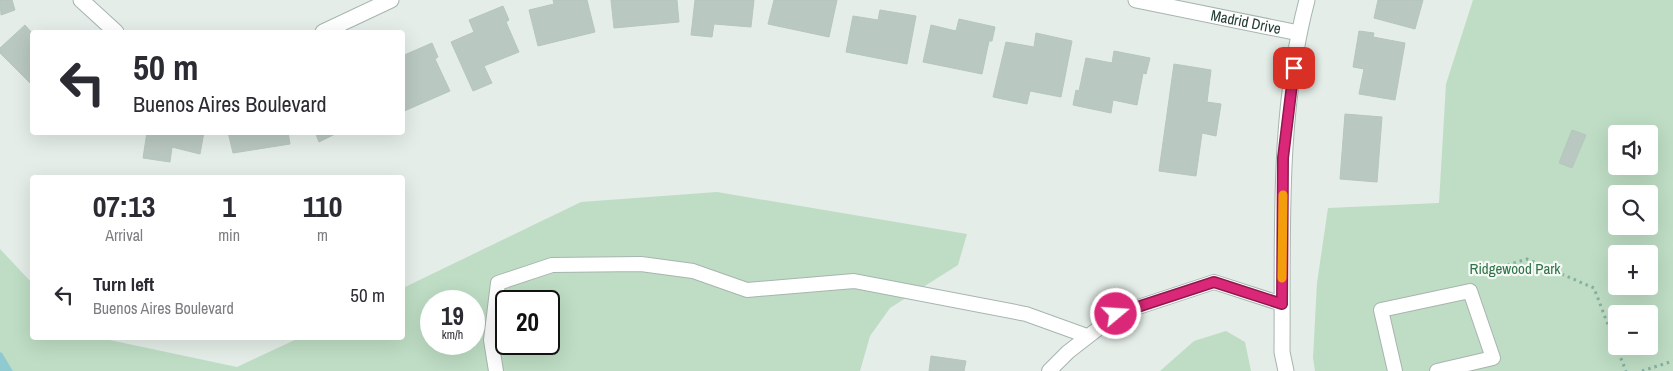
<!DOCTYPE html>
<html lang="en">
<head>
<meta charset="utf-8">
<style>
	body { margin:0; font-family:"Archivo Narrow",sans-serif; background:#f7f7f7; color:#2b2b33; height:100vh; display:flex; flex-direction:column; font-size:19px; white-space:nowrap }
	* { box-sizing:border-box; margin:0 }
	p { font-size:16px; color:#7c7c81 }
	.icon { flex:none; width:28px; height:28px; fill:none; stroke:currentColor; stroke-width:2; stroke-linecap:round; stroke-linejoin:round }
	.map { position:relative; flex:1; overflow:hidden }
	.sheet { position:absolute; left:30px; top:175px; width:375px; height:165px; display:flex; flex-direction:column; background:#fff; border-radius:5px; box-shadow:0 5px 20px #0002 }
	.sheet>* { flex:none }
	.banner { position:absolute; left:30px; top:30px; width:375px; height:105px; border-radius:5px; box-shadow:0 5px 20px #0002; background:#fff; color:#2b2b33; overflow:hidden }
	.tools { position:absolute; left:1608px; top:125px; display:grid; gap:10px }
	.tools a { display:grid; place-items:center; width:50px; height:50px; border-radius:5px; background:#fff; box-shadow:0 5px 20px #0002; font-size:25px }
	.speed { position:absolute; left:420px; top:290px; display:flex; gap:10px; font-size:25px; font-weight:700; text-align:center }
	.speed>* { display:grid; place-content:center; width:65px; height:65px; border-radius:50%; background:#fff; box-shadow:0 5px 20px #0002; line-height:1 }
	.speed small { font-size:12px; font-weight:400 }
	.speed .limit { border:2px solid #111; border-radius:8px; background:#fff; color:#111 }
	.pin { position:absolute; display:grid; place-items:center; width:42px; height:42px; color:#fff; margin:-21px; border-radius:10px; box-shadow:0 2px 8px #0006 }
	.me { position:absolute; width:55px; margin:-28px; rotate:72deg; stroke-linejoin:round; filter:drop-shadow(0 0 4px #0008) }
	.turn { display:flex; align-items:center; gap:18px; height:105px; padding:0 20px; font-size:22px }
	.turn .icon { width:65px; height:65px; stroke-width:2.5 }
	.turn b { display:block; font-size:35px; line-height:42px }
	.eta { display:flex; justify-content:space-evenly; align-items:center; height:85px; text-align:center }
	.eta b { font-size:30px; font-weight:700; line-height:35px }
	ul { padding:0; list-style:none }
	li { display:flex; align-items:center; gap:15px; height:70px; padding:0 20px }
	li div { flex:1 }
	li b { display:block; font-size:19px }
	li em { font-style:normal }
	.map>svg:first-child { display:block }
	.green { fill:#beddc4; fill-rule:evenodd }
	.water { fill:#8ecad0 }
	.building { fill:#b9c8c1; stroke:#b6c6be }
	.lines { fill:none; stroke-linecap:round; stroke-linejoin:round }
	.service-casing { stroke:#a7b5af; stroke-width:16 }
	.minor-casing { stroke:#a7b5af; stroke-width:17 }
	.tertiary-casing { stroke:#a7b5af; stroke-width:17 }
	.path { stroke:#85af9f; stroke-width:3; stroke-dasharray:2.5 4; stroke-linecap:butt }
	.service { stroke:#fff; stroke-width:14 }
	.minor { stroke:#fff; stroke-width:15 }
	.tertiary { stroke:#fff; stroke-width:15 }
	.route-casing { stroke:#8e194d; stroke-width:12 }
	.route { stroke:#db2777; stroke-width:9 }
	.slow { stroke:#f59e0b; stroke-width:9 }
	.labels { text-anchor:middle; stroke-width:4.5; stroke-linejoin:round; paint-order:stroke }
	.street-label { font-size:15px; fill:#243e35; stroke:#f4f9f6 }
	.park-label { font-size:15px; fill:#2f7345; stroke:#f4f9f6 }
</style>
</head>
<body>
<div class="map">
<svg width="1673" height="371" viewBox="0 0 1673 371">
	<rect width="100%" height="100%" fill="#e4ede8"/>
	<!-- green -->
	<path class="green" d="M1473 0H1673V371H1315L1313 358 1317 283 1328 208 1439 203 1446 84ZM1616 134H1649V166H1616ZM1616 194H1649V226H1616ZM1616 254H1649V286H1616ZM1616 314H1649V346H1616Z
		M717 192 967 234 958 265 890 308 870 336 860 371H13L0 352V249L32 283V338H100L237 367 299 338H402L403 288 581 202ZM431 301H474V344H431ZM506 301H549V344H506Z
		M1226 331 1245 342 1251 371H1160L1194 341Z"/>
	<!-- water -->
	<path class="water" d="M0 352 2 353 13 371H0Z"/>
	<!-- building -->
	<path class="building" d="M0 0H12L15 10 1 15Z
		M553 0H587L595 32 538 46 529 10 554 4Z
		M611 0H677L679 22 614 28Z
		M695 0H754L751 27 714 24 712 37 691 35Z
		M774 0H837L829 37 768 24Z
		M1378 0H1423L1415 29 1374 18Z
		M503 6 509 20 506 22 519 52 484 66 492 83 473 91 451 42 474 32 469 20Z
		M880 10 916 16 907 64 846 52 853 16 878 20Z
		M959 19 995 27 992 41H989L982 74 923 62 931 25 956 31Z
		M25 25 32 33V85L0 53V48Z
		M1359 31 1374 33 1373 37 1405 43 1395 100 1359 94 1364 69 1353 67Z
		M1036 33 1072 41 1061 97 1030 91 1027 104 993 97 1006 42 1034 47Z
		M432 43 438 57 435 59 450 91 402 112V56Z
		M1114 51 1150 58 1146 74 1143 73 1137 105 1113 100 1111 113 1073 105 1076 90 1079 91 1086 58 1112 63Z
		M1174 64 1211 70 1207 102 1221 104 1216 136 1202 133 1196 176 1159 171Z
		M1345 114 1382 117 1377 182 1340 179Z
		M1572 130 1586 135 1572 168 1559 163Z
		M147 132H204L200 154 172 147 170 162 143 158Z
		M228 132H288L290 144 233 153Z
		M315 132H339L319 142Z
		M931 356 966 361 964 371H929Z"/>
	<g class="lines">
		<!-- service casing -->
		<g class="service-casing">
			<path id="service" d="M496 371 491 340 498 283 552 265 641 264 693 271 747 290 854 281 1026 314 1087 336
				M1049 371 1068 352 1117 314 1214 282 1282 304
				M1395 371 1381 310 1470 291 1493 358 1437 371"/>
		</g>
		<!-- minor casing -->
		<g class="minor-casing">
			<g id="minor">
				<path d="M81 0 116 32"/>
				<path id="s1" d="M1136 0 1299 33"/>
				<path d="M323 32 391 0"/>
			</g>
		</g>
		<!-- tertiary casing -->
		<g class="tertiary-casing">
			<path id="tertiary" d="M1286 371 1282 352C1283 234 1277 114 1307 0"/>
		</g>
		<!-- path -->
		<path class="path" d="M1501 267 1527 259 1594 288 1616 346
			M1616 346 1626 371
			M1642 371 1673 361"/>
		<!-- service -->
		<use href="#service" class="service"/>
		<!-- minor -->
		<use href="#minor" class="minor"/>
		<!-- tertiary -->
		<use href="#tertiary" class="tertiary"/>
	</g>
	<g class="lines">
		<!-- route casing -->
		<g class="route-casing">
			<path id="route" d="M1116 314 1214 282 1282 304 1283 158 1294 68"/>
		</g>
		<!-- route -->
		<use href="#route" class="route"/>
		<!-- slow -->
		<path class="slow" d="M1282 278 1283 195"/>
	</g>
	<g class="labels">
		<!-- street labels -->
		<g class="street-label">
			<text dy="5" stroke="none"><textPath href="#s1" startOffset="112">Madrid Drive</textPath></text>
		</g>
		<!-- park labels -->
		<g class="park-label">
			<text x="1515" y="274">Ridgewood Park</text>
		</g>
	</g>
</svg>
<div class="tools">
<a><svg class="icon" aria-label="sound" viewBox="0 0 24 24"><path d="M4 9h4l5-4v14l-5-4H4zM17 9q2 3 0 6"/></svg></a>
<a><svg class="icon" aria-label="search" viewBox="0 0 24 24"><circle cx="10" cy="10" r="6"/><path d="M15 15l6 6"/></svg></a>
<a>+</a>
<a>−</a>
</div>
<div class="speed"><div>19<small>km/h</small></div><div class="limit">20</div></div>
<div class="pin" style="left:1294px;top:68px;background:#d93025"><svg class="icon" aria-label="arrive" viewBox="0 0 24 24"><path d="M6 21V4h12l-3 4 3 4H6"/></svg></div>
<svg class="me" style="left:1116px;top:314px" viewBox="-20 -20 40 40"><circle r="17" fill="#db2777" stroke="#fff" stroke-width="3"/><path d="M0-11L8 9 0 5-8 9z" fill="#fff"/></svg>
<div class="banner">
<div class="turn"><svg class="icon" aria-label="left" viewBox="0 0 24 24"><path d="M17 20v-9H6M10 6l-5 5 5 5"/></svg><div><b>50 m</b>Buenos Aires Boulevard</div></div>
</div>
<section class="sheet">
<div class="eta">
<div><b>07:13</b><p>Arrival</p></div>
<div><b>1</b><p>min</p></div>
<div><b>110</b><p>m</p></div>
</div>
<ul>
<li><svg class="icon" aria-label="left" viewBox="0 0 24 24"><path d="M17 20v-9H6M10 6l-5 5 5 5"/></svg><div><b>Turn left</b><p>Buenos Aires Boulevard</p></div><em>50 m</em></li>
</ul>
</section>
</div>
</body>
</html>
